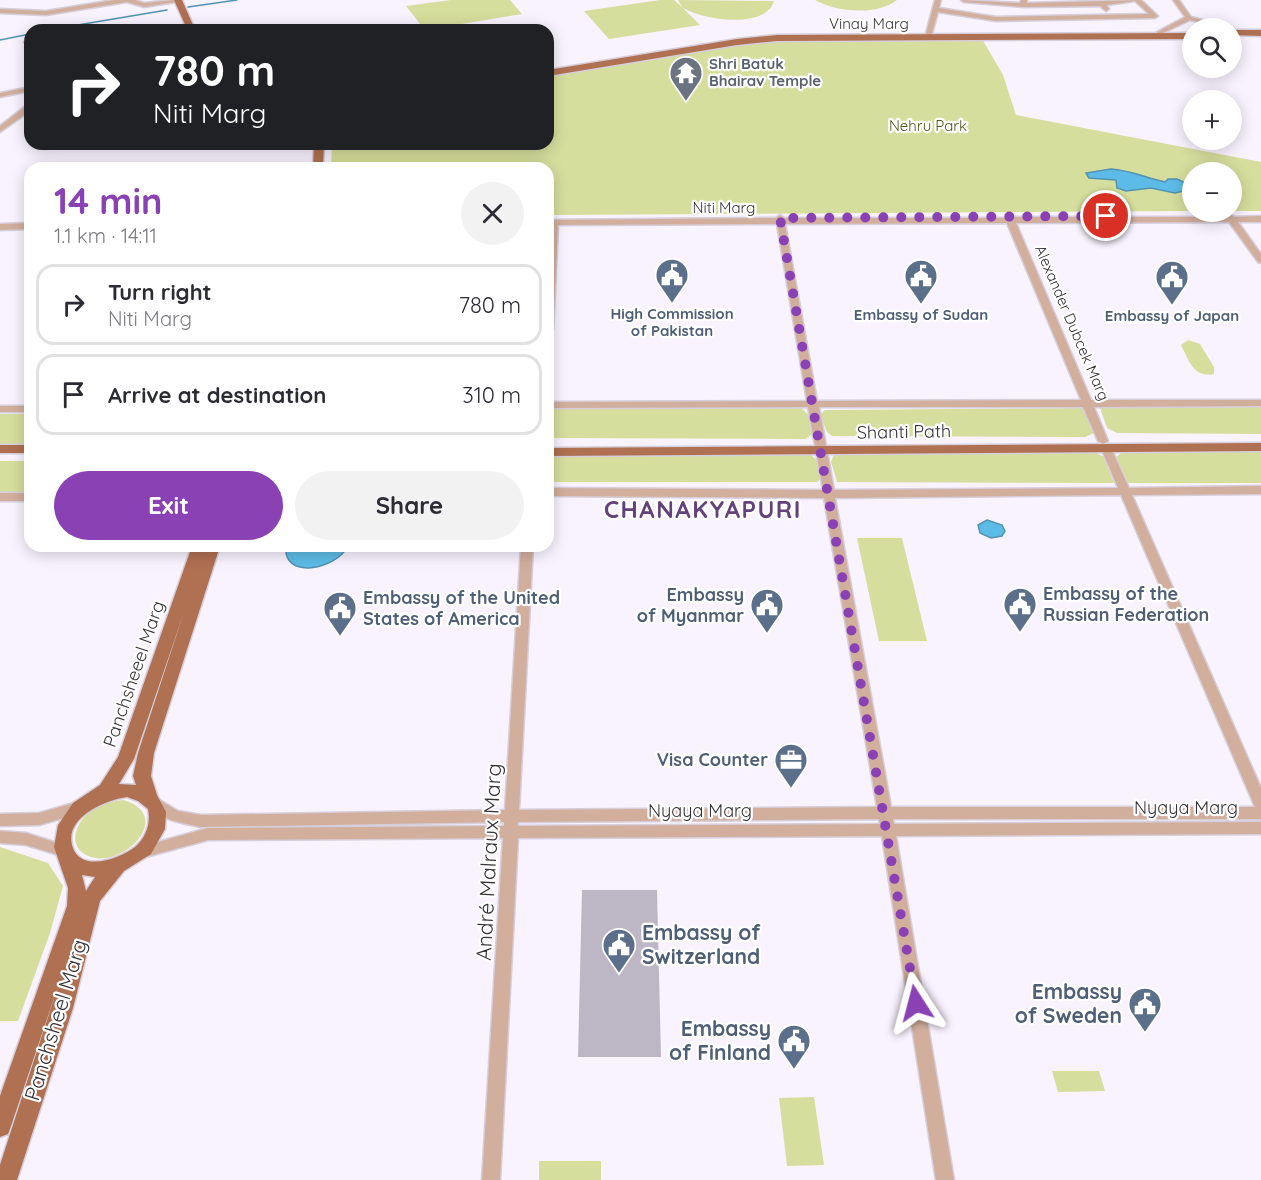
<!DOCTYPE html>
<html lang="en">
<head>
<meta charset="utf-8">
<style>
	body { margin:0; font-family:Quicksand,sans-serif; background:#f2f2f3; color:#2b2b33; height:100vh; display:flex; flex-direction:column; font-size:22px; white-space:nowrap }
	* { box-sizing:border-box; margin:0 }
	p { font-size:20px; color:#7c7c81 }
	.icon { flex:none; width:33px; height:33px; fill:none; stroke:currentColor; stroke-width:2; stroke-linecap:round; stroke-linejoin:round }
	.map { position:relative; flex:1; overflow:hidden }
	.sheet { position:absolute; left:24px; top:162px; width:530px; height:390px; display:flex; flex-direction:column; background:#fff; border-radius:18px; box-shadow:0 3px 15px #0003 }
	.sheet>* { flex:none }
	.hud { position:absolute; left:24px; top:24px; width:530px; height:126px; border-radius:18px; box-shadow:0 3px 15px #0003; background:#202124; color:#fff; overflow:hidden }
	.fabs { position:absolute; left:1182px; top:18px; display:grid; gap:12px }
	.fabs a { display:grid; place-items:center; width:60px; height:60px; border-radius:50%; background:#fff; box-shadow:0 3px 15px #0003; font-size:30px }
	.pin { position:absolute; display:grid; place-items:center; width:51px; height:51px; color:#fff; margin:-26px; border:3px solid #fff; border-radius:50%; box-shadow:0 2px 6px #0007 }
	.me { position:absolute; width:66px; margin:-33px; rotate:351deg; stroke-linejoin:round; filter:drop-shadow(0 0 4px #0008) }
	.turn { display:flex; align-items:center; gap:21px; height:126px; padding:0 30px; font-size:27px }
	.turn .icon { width:78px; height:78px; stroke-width:2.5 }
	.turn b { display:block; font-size:42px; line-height:51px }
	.round { display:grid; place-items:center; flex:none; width:63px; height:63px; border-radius:32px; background:#f2f2f3 }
	.headline { display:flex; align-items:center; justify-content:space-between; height:102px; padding:0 30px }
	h1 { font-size:36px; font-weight:700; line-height:45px; color:#8941b4 }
	.action { display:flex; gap:12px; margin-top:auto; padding:12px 30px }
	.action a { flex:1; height:69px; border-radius:36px; background:#8941b4; color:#fff; font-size:24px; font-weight:700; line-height:69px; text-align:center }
	.action a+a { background:#f2f2f3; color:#2b2b33 }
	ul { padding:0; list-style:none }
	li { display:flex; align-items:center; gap:18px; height:81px; margin:0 12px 9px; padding:0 18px; border:3px solid #e1e1e2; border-radius:18px }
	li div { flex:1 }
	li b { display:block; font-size:22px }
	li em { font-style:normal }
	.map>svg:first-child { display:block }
	.green { fill:#d6de9d }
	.water { fill:#5dbce7; stroke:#5193b2; stroke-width:1.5 }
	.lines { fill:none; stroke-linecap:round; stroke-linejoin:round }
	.stream { stroke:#5193b2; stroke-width:1.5 }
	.building { fill:#bdb6c5 }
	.minor-casing { stroke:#d6cfdb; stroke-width:3 }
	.major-casing { stroke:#d6cfdb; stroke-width:3 }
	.minor { fill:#d2ae9d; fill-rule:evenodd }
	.major { fill:#b07052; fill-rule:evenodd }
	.route { stroke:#8941b4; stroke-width:10; stroke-dasharray:0 18 }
	.labels { text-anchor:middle; stroke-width:4.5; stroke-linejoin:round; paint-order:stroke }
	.far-street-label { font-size:15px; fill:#353238; stroke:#fff }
	.far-worship-label { font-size:15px; font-weight:bold; fill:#5b616d; stroke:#fff; text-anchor:start }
	.far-park-label { font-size:15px; fill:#505416; stroke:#fff }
	.far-service-label { font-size:15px; font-weight:bold; fill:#4e5e75; stroke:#fff }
	.street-label { font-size:18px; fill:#353238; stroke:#fff }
	.service-label { font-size:18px; font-weight:bold; fill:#4e5e75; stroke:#fff; text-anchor:start }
	.near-street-label { font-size:21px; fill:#353238; stroke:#fff }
	.near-service-label { font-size:21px; font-weight:bold; fill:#4e5e75; stroke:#fff; text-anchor:end }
	.district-label { font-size:24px; font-weight:bold; letter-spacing:1.5px; fill:#64417b; stroke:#fff }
</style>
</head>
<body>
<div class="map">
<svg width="1261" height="1180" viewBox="0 0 1261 1180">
	<rect width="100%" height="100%" fill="#f9f2ff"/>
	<!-- green -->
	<path class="green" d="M451 0H510L522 14 425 30 406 6Z
		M660 0H674L682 7 678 0 774 1C766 30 700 20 682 7L700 25 609 39 584 11Z
		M815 0H897C877 16 836 12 815 0Z
		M982 39 1003 75 1016 115 1261 162V211H1232V172H1192V211L548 215V168H331L332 144H548V76L760 42Z
		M1188 340 1200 344 1214 367V374C1193 378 1189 360 1181 345Z
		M1261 407V434L1117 433 1107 428 1100 408Z
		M801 408 809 415 813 433 806 439 548 438V409Z
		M1084 408 1096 432 1085 437 832 436 827 432 820 415 825 410Z
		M0 414H30V445H0Z
		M1261 450V483H1128L1116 457 1124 451Z
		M1092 451 1104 457 1114 483 837 482 831 462 834 454Z
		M810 454 819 462 822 478 817 482H548V456Z
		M0 461H30V495H0Z
		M857 538H902L927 641H879Z
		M123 800C177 815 121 873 86 855 64 843 80 816 96 807 105 802 114 801 123 800Z
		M0 847 48 863 63 886 50 933 18 1021H0Z
		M1052 1071H1099L1105 1091 1058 1092Z
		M814 1097 824 1165 787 1166 779 1098Z
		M539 1161H601V1180H539Z"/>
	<!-- water -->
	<path class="water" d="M1111 169C1130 170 1146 178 1165 182L1168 179H1177L1192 186V189L1175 193 1151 188 1126 191 1117 188 1116 180 1089 178 1086 173Z
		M987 520 1002 525 1005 531 1002 536 991 538 980 533 978 525Z
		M286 546H348C336 570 282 580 286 546Z"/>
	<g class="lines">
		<!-- stream -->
		<path class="stream" d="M188 7 237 0
			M48 30 167 10
			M0 40 30 34"/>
	</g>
	<!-- building -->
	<path class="building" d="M582 890H657L661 1057H578Z"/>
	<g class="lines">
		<!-- minor casing -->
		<g class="minor-casing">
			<path id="minor" d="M114 0H135L144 3 173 0 176 2 144 7 127 2 46 15 0 13V9L46 11Z
				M935 0H941L939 8 996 17 1149 14 1135 1 1107 5 1109 9 1106 11 1100 6 1023 7 964 2 961 0 1020 3 1021 0H1027V3L1141 0 1158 16 1155 18 996 21 938 12 931 37 928 39 925 37Z
				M1173 0H1179L1191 17 1233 28 1232 30 1190 20 1161 34H1157V32L1185 17Z
				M183 25 185 26V28L166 30Z
				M103 26 111 30H86Z
				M30 39V43L24 42Z
				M30 87V91L0 97V93Z
				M27 105H30V111L0 132V126Z
				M1229 212 1234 217 1261 216V222H1238L1261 254V263L1258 262 1229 222 1016 223 1091 400H1261V406L1094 407 1108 441 1103 444 1098 441 1083 407H819L834 490 1118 488 1101 448 1106 445 1111 448 1129 488 1261 486V494L1132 495 1261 788V819H893L894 824 1261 822V834L896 836 954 1180H936L882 836 518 838 500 1180H482L503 838 208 840 142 858 137 856 135 852 137 848 208 828 504 826V822L201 827C183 823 156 820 146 802L148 798 153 796 178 811 201 815 505 810 521 546H533L519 810 877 807 824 498 548 496V488L823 490 808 407 548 408V402L807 401 777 224 558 225 553 329 548 332V259L550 225 548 224V220L776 218 780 215 784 218H1005L1009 214 1013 217H1226V213ZM1007 223 1081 400 817 401 785 224ZM1121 495 1255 807H891L835 498ZM879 819 880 824 518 826V822Z
				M30 223V229L0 230V224Z
				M0 406H30V412H0Z
				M0 493H30V501H0Z
				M81 801 86 803 88 807 86 811 81 813 39 825 0 826V814L39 813Z
				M0 831 26 833 70 847 72 851 70 855 65 857 26 845 0 843Z"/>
		</g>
		<!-- major casing -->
		<g class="major-casing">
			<path id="major" d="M174 0H182L193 25 205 30 187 29Z
				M213 27 218 28 219 30H209Z
				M1261 30V36L1232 35V30Z
				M1192 33V39L777 41 737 45 548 76V70L737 39 777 35Z
				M314 144H324L323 168H313Z
				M1261 443V451L548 456V448Z
				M0 445H30V453H0Z
				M192 546H220L154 753 151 776 157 795 166 812 165 829 151 854 124 871 100 901 73 1008 17 1180H0V1165L61 977 11 1126 8 1134 0 1137V1096L67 906 68 888 54 847 58 825 73 803 100 785 118 757ZM184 612 138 753 133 776 136 785 119 784 134 759ZM127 797 138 801 148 809C151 824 146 837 135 847 121 858 82 873 73 848 62 818 105 800 127 797ZM82 875 95 877 86 891Z"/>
		</g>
		<!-- minor -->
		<use href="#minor" class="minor"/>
		<!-- major -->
		<use href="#major" class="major"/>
	</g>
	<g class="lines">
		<!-- route -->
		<path class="route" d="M916 1003 780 218 1106 216"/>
	</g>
	<!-- icons -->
	<defs>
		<g id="temple-pin" transform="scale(1.725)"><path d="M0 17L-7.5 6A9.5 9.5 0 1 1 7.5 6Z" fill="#6b7280" stroke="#fff"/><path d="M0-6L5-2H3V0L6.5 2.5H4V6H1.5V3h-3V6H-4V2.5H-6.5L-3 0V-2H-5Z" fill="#fff"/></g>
		<g id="civic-pin" transform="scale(1.725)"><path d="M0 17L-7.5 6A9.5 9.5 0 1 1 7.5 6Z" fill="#5c6f8a" stroke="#fff"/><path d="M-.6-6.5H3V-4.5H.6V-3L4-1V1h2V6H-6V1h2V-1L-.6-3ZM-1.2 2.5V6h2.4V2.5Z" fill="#fff"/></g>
		<g id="office-pin" transform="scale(1.725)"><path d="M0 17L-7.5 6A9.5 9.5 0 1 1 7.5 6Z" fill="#5c6f8a" stroke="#fff"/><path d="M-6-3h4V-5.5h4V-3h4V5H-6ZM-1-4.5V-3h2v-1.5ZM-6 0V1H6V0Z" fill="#fff"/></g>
	</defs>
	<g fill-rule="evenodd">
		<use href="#temple-pin" x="686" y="73"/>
		<use href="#civic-pin" x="672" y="275"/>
		<use href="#civic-pin" x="921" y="276"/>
		<use href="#civic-pin" x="1172" y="277"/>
		<use href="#civic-pin" x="1020" y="604"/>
		<use href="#civic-pin" x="767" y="605"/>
		<use href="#civic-pin" x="340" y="608"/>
		<use href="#office-pin" x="791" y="760"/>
		<use href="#civic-pin" x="619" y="945"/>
		<use href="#civic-pin" x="1145" y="1004"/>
		<use href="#civic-pin" x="794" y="1041"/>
	</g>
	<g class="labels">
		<!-- far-street labels -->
		<g class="far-street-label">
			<text x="869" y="29">Vinay Marg</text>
			<text x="724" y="213">Niti Marg</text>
			<text transform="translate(1072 323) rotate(67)" y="5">Alexander Dubcek Marg</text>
		</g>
		<!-- far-worship labels -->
		<g class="far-worship-label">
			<text x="709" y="69">Shri Batuk<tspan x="709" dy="17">Bhairav Temple</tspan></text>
		</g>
		<!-- far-park labels -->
		<g class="far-park-label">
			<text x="928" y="131">Nehru Park</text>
		</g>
		<!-- far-service labels -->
		<g class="far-service-label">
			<text x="672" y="319">High Commission<tspan x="672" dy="17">of Pakistan</tspan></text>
			<text x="921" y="320">Embassy of Sudan</text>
			<text x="1172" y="321">Embassy of Japan</text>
		</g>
		<!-- street labels -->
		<g class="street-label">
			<text transform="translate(904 432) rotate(-1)" y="6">Shanti Path</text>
			<text transform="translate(134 674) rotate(-71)" y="6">Panchsheeel Marg</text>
			<text x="1186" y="814">Nyaya Marg</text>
			<text x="700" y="817">Nyaya Marg</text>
		</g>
		<!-- service labels -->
		<g class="service-label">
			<text x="1043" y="600">Embassy of the<tspan x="1043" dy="21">Russian Federation</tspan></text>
			<text x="744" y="601" text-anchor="end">Embassy<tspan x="744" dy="21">of Myanmar</tspan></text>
			<text x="363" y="604">Embassy of the United<tspan x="363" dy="21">States of America</tspan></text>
			<text x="768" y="766" text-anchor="end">Visa Counter</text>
		</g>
		<!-- near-street labels -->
		<g class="near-street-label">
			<text transform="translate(489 862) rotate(-87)" y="7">André Malraux Marg</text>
			<text transform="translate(56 1020) rotate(-73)" y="7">Panchsheel Marg</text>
		</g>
		<!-- near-service labels -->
		<g class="near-service-label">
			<text x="642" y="940" text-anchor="start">Embassy of<tspan x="642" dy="24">Switzerland</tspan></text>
			<text x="1122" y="999">Embassy<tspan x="1122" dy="24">of Sweden</tspan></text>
			<text x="771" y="1036">Embassy<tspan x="771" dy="24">of Finland</tspan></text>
		</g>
		<!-- district labels -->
		<g class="district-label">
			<text x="703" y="518">CHANAKYAPURI</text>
		</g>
	</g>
</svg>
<div class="fabs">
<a><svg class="icon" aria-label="search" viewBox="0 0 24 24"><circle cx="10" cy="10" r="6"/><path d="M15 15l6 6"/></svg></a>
<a>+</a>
<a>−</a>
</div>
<div class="pin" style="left:1106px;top:216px;background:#d93025"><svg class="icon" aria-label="arrive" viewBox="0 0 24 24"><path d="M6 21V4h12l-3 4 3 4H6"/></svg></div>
<svg class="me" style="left:916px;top:1003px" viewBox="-20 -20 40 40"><path d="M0-17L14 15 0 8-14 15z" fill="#8941b4" stroke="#fff" stroke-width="4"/></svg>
<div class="hud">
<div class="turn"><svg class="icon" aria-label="right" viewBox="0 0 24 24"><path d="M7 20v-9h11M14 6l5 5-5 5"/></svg><div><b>780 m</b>Niti Marg</div></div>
</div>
<section class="sheet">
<div class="headline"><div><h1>14 min</h1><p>1.1 km · 14:11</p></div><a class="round"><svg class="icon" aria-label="close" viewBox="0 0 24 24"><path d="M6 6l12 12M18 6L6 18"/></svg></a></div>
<ul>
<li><svg class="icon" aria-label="right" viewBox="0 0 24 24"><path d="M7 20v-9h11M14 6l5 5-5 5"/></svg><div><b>Turn right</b><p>Niti Marg</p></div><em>780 m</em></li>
<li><svg class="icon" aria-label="arrive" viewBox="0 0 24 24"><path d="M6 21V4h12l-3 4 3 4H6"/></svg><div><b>Arrive at destination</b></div><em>310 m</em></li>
</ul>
<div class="action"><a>Exit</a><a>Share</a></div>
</section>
</div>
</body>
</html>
